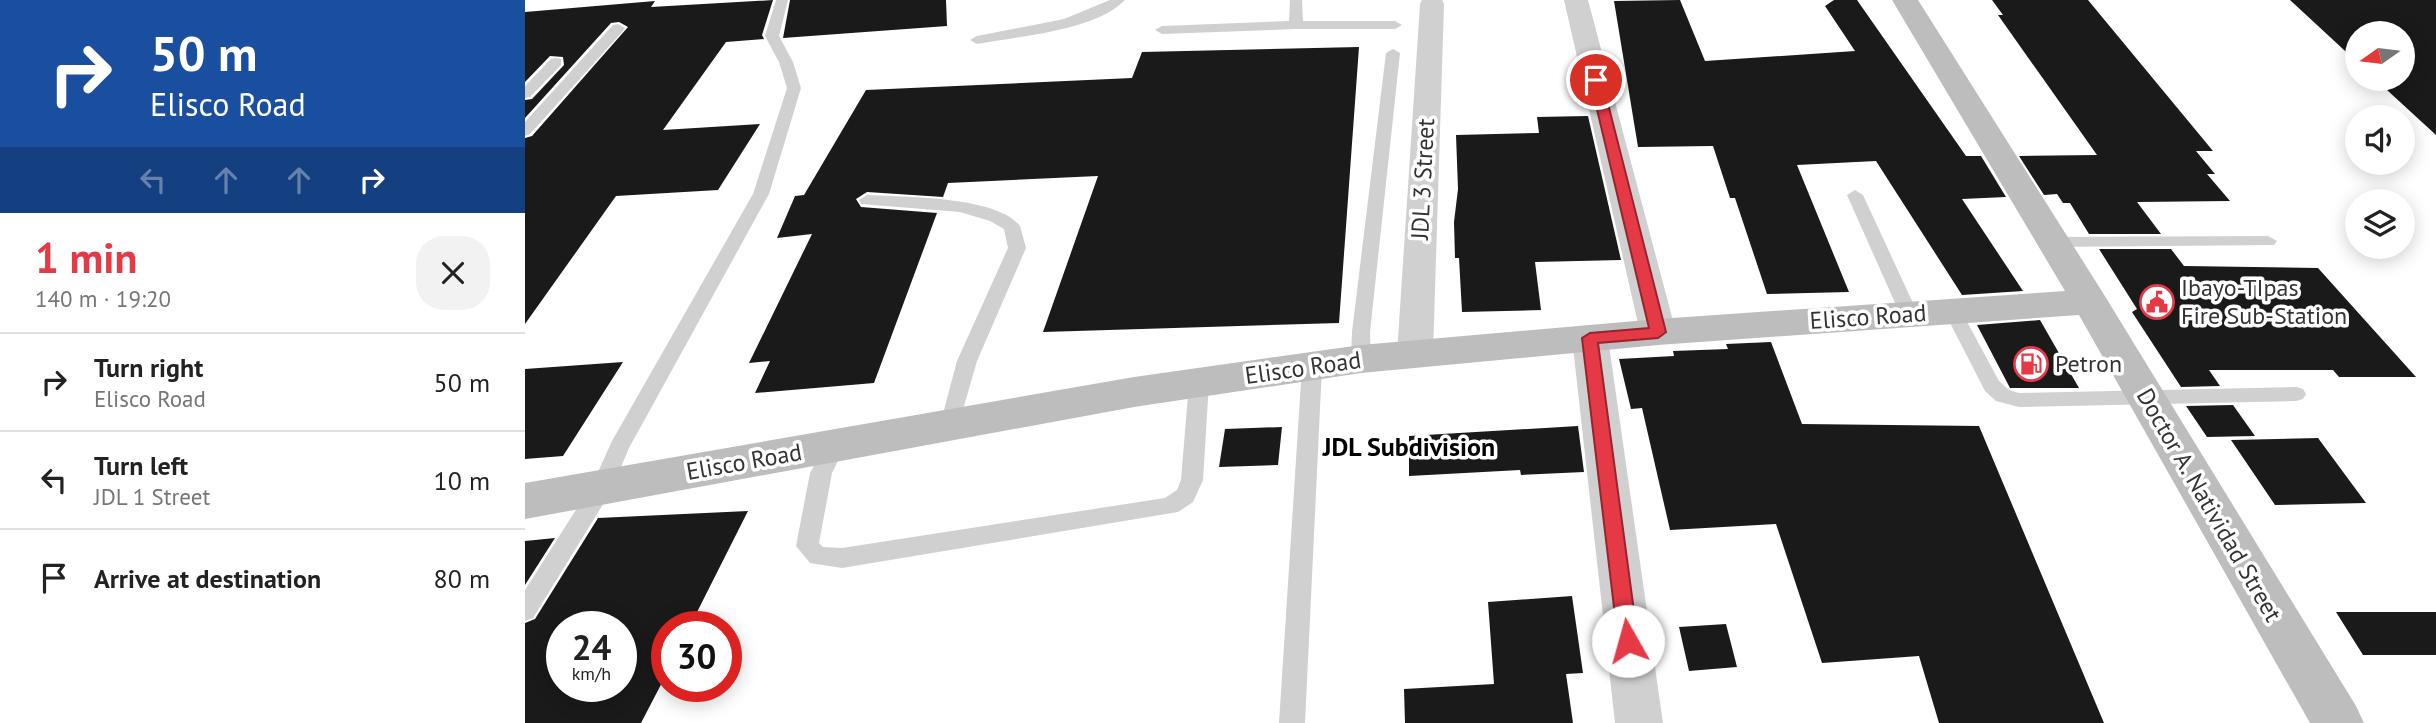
<!DOCTYPE html>
<html lang="en">
<head>
<meta charset="utf-8">
<style>
	body { margin:0; font-family:"PT Sans",sans-serif; background:#f2f2f2; color:#222; height:100vh; display:flex; flex-direction:column; font-size:26px; white-space:nowrap }
	* { box-sizing:border-box; margin:0 }
	p { font-size:23px; color:#767676 }
	.icon { flex:none; width:38px; height:38px; fill:none; stroke:currentColor; stroke-width:2; stroke-linecap:round; stroke-linejoin:round }
	.map { position:relative; flex:1; overflow:hidden }
	.details { display:flex; flex-direction:column; background:#fff; width:525px }
	.details>* { flex:none }
	.hud { background:#1a4fa0; color:#fff; overflow:hidden }
	.needle { width:46px; rotate:256deg }
	.controls { position:absolute; left:1820px; top:21px; display:grid; gap:14px }
	.controls a { display:grid; place-items:center; width:70px; height:70px; border-radius:50%; background:#fff; box-shadow:0 4px 18px #0003; font-size:35px }
	.speed { position:absolute; left:21px; top:611px; display:flex; gap:14px; font-size:35px; font-weight:700; text-align:center }
	.speed>* { display:grid; place-content:center; width:91px; height:91px; border-radius:50%; background:#fff; box-shadow:0 4px 18px #0003; line-height:1 }
	.speed small { font-size:18px; font-weight:400 }
	.speed .limit { border:10px solid #d22; background:#fff; color:#111 }
	.pin { position:absolute; display:grid; place-items:center; width:60px; height:60px; color:#fff; margin:-30px; border:4px solid #fff; border-radius:50%; box-shadow:0 2px 7px #0007 }
	.me { position:absolute; width:77px; margin:-38px; rotate:353deg; stroke-linejoin:round; filter:drop-shadow(0 0 5px #0008) }
	.turn { display:flex; align-items:center; gap:24px; height:147px; padding:0 35px; font-size:32px }
	.turn .icon { width:91px; height:91px; stroke-width:2.5 }
	.turn b { display:block; font-size:49px; line-height:60px }
	.lanes { display:flex; align-items:center; height:66px; padding:0 35px; background:#0003; justify-content:center; gap:35px; direction:ltr }
	.lanes .off { opacity:.35 }
	.round { display:grid; place-items:center; flex:none; width:74px; height:74px; border-radius:28px; background:#f2f2f2 }
	.overview { display:flex; align-items:center; justify-content:space-between; height:119px; padding:0 35px }
	h1 { font-size:42px; font-weight:800; line-height:52px; color:#e63946 }
	ul { padding:0; list-style:none }
	li { display:flex; align-items:center; gap:21px; height:98px; padding:0 35px; border-top:2px solid #e0e0e0 }
	li div { flex:1 }
	li b { display:block; font-size:26px }
	li em { font-style:normal }
	main { display:flex; flex:1; min-height:0 }
	.map>svg:first-child { display:block }
	.building { fill:#1a1a1a; fill-rule:evenodd }
	.lines { fill:none; stroke-linecap:round; stroke-linejoin:round }
	.service { fill:#d0d0d0; fill-rule:evenodd }
	.minor { fill:#d0d0d0; fill-rule:evenodd }
	.secondary { fill:#bdbdbd; fill-rule:evenodd }
	.route { fill:#e63946; stroke:#96252e; stroke-width:2 }
	.labels { text-anchor:middle; stroke-width:7; stroke-linejoin:round; paint-order:stroke }
	.street-label { font-size:24px; fill:#333; stroke:#fff }
	.poi-label { font-size:24px; fill:#333; stroke:#fff; text-anchor:start }
	.neighbourhood-label { font-size:26px; font-weight:bold; fill:#000; stroke:#fff }
</style>
</head>
<body>
<main>
<section class="details">
<div class="hud">
<div class="turn"><svg class="icon" aria-label="right" viewBox="0 0 24 24"><path d="M7 20v-9h11M14 6l5 5-5 5"/></svg><div><b>50 m</b>Elisco Road</div></div>
<div class="lanes"><svg class="icon off" aria-label="left" viewBox="0 0 24 24"><path d="M17 20v-9H6M10 6l-5 5 5 5"/></svg><svg class="icon off" aria-label="ahead" viewBox="0 0 24 24"><path d="M12 20V5M6 11l6-6 6 6"/></svg><svg class="icon off" aria-label="ahead" viewBox="0 0 24 24"><path d="M12 20V5M6 11l6-6 6 6"/></svg><svg class="icon" aria-label="right" viewBox="0 0 24 24"><path d="M7 20v-9h11M14 6l5 5-5 5"/></svg></div>
</div>
<div class="overview"><div><h1>1 min</h1><p>140 m · 19:20</p></div><a class="round"><svg class="icon" aria-label="close" viewBox="0 0 24 24"><path d="M6 6l12 12M18 6L6 18"/></svg></a></div>
<ul>
<li><svg class="icon" aria-label="right" viewBox="0 0 24 24"><path d="M7 20v-9h11M14 6l5 5-5 5"/></svg><div><b>Turn right</b><p>Elisco Road</p></div><em>50 m</em></li>
<li><svg class="icon" aria-label="left" viewBox="0 0 24 24"><path d="M17 20v-9H6M10 6l-5 5 5 5"/></svg><div><b>Turn left</b><p>JDL 1 Street</p></div><em>10 m</em></li>
<li><svg class="icon" aria-label="arrive" viewBox="0 0 24 24"><path d="M6 21V4h12l-3 4 3 4H6"/></svg><div><b>Arrive at destination</b></div><em>80 m</em></li>
</ul>
</section>
<div class="map">
<svg width="1911" height="723" viewBox="0 0 1911 723">
	<rect width="100%" height="100%" fill="#fff"/>
	<!-- building -->
	<path class="building" d="M248 0 237 35 239 39 201 42 138 130 235 124 193 190 91 196 0 324V138L7 136 103 27 94 22 86 23 0 118V100L7 99 39 65 38 57 25 56 0 82V12L130 1 126 7Z
		M265 0H421L422 26 258 38Z
		M1155 0 1180 61 1330 51 1300 6 1309 0H1332L1441 156H1456L1481 197 1437 199 1498 291 1437 295 1351 161 1272 165 1324 292 1242 294 1210 198H1205L1188 146 1113 147 1089 1Z
		M1467 0H1563L1688 151H1671L1690 174H1682L1705 201 1612 202 1636 234H1564L1545 203H1538L1532 194 1519 195 1494 156 1572 155 1473 15H1478Z
		M1765 0H1911V135L1850 79H1878V33H1832V62Z
		M834 47 814 323 518 332 573 176 423 183 418 197 342 192 331 199 336 207 412 213 349 383 230 393 245 361 224 363 287 234 252 238 270 196 279 195 341 90 607 78 617 52Z
		M1063 116 1096 260 1010 262 1016 310 937 312 934 258H930L929 222 933 189 931 135 1014 133 1012 117Z
		M1574 249H1646L1659 266 1793 268 1891 377H1814L1808 370H1684L1695 386 1656 387 1607 312 1612 309Z
		M1515 320 1554 388H1485L1452 325Z
		M1246 342 1277 424 1454 426 1579 723H1414L1394 656 1297 663 1251 524 1145 530 1117 408 1106 409 1094 359 1149 356 1148 351 1203 349 1201 344Z
		M98 362 38 456 0 459V369Z
		M1708 405 1730 436 1682 437 1661 406Z
		M1053 426 1059 472 996 475 995 470 884 476V436Z
		M757 427 753 465 694 467 700 429Z
		M1793 438 1841 503 1750 505 1706 440Z
		M223 511 165 626H142V673L116 723H0V623L10 619 73 518ZM37 626H96V686H37Z
		M30 538 0 585V541Z
		M1047 596 1058 673 1041 674 1048 723H880L879 689 969 684 963 602Z
		M1811 612H1911V655H1838Z
		M1201 624 1212 667 1164 671 1154 627Z"/>
	<g class="lines">
		<!-- service -->
		<path class="service" d="M251 0H263L254 36 268 62 276 88 244 194 104 448 85 493 8 618 0 621V590L68 483 87 441 228 194 262 88 254 62 240 36Z
			M585 0H600C570 31 494 36 452 44L445 40 452 36 539 19Z
			M765 0H777L778 21H870L877 25 870 29H771L637 34 630 30 637 26 764 21Z
			M93 24 100 28 98 31 5 134 0 136V122L88 25Z
			M868 49 875 53 845 332 846 359 843 364H829L826 359 827 332 861 53Z
			M31 58 36 59V65L5 97 0 98V86L26 59Z
			M1330 190 1338 195 1393 314 1391 318H1377L1375 314 1322 195Z
			M342 195C379 197 472 196 495 226L501 248 452 361 432 430 425 433 418 430 415 425 432 361 483 248 479 229 465 221 435 212 336 204 334 200Z
			M1743 236 1752 241 1749 245 1529 247 1520 242 1529 237Z
			M1428 305 1434 307 1474 381 1484 390 1494 393 1771 387 1778 389 1781 394 1778 399 1771 401 1494 407 1471 401 1460 391 1419 311 1422 307Z
			M787 360 794 362 797 367 780 723H754L777 367 780 362Z
			M674 376 681 378 684 383 678 480 668 502 653 512 317 568 285 563 271 546 285 473 304 439 311 437 318 439 321 445 307 473 294 543 298 547 317 548 640 498 652 490 656 480 664 383 667 378Z"/>
		<!-- minor -->
		<path class="minor" d="M897 0H917L919 4 908 354 903 363 890 367 877 363 872 354 895 4Z
			M1039 0H1063L1151 332 1146 341 1133 345 1120 341 1115 332Z
			M1065 325 1078 329 1083 338 1138 723H1090L1047 338 1052 329Z"/>
		<!-- secondary -->
		<path class="secondary" d="M1367 0H1393L1578 293 1831 706 1839 723H1785L1554 315 1133 345 836 373 609 407 0 519V483L609 377 836 345 1133 319 1540 291Z"/>
	</g>
	<!-- route -->
	<path class="route" d="M1066 78 1077 80 1141 332 1133 338 1073 343 1113 641 1110 647 1103 650 1096 647 1093 641 1057 338 1065 333 1124 328 1065 80Z"/>
	<!-- icons -->
	<defs>
		<g id="civic-ring" transform="scale(1.75)"><circle r="9.5" fill="#fff" stroke="#e63946" stroke-width="1.5"/><path d="M-.6-6.5H3V-4.5H.6V-3L4-1V1h2V6H-6V1h2V-1L-.6-3ZM-1.2 2.5V6h2.4V2.5Z" fill="#e63946"/></g>
		<g id="fuel-ring" transform="scale(1.75)"><circle r="9.5" fill="#fff" stroke="#e63946" stroke-width="1.5"/><path d="M-5.5-6h7V0h2V4h1.3V-2.5L3-4.5l.8-.8L6-3V5H2.5V1h-1V6h-7ZM-4.2-4.7v3.2H.2V-4.7Z" fill="#e63946"/></g>
	</defs>
	<g fill-rule="evenodd">
		<use href="#civic-ring" x="1632" y="302"/>
		<use href="#fuel-ring" x="1506" y="364"/>
	</g>
	<g class="labels">
		<!-- street labels -->
		<g class="street-label">
			<text transform="translate(898 179) rotate(-87)" y="8">JDL 3 Street</text>
			<text transform="translate(1343 317) rotate(-4)" y="8">Elisco Road</text>
			<text transform="translate(778 368) rotate(-8)" y="8">Elisco Road</text>
			<text transform="translate(219 462) rotate(-10)" y="8">Elisco Road</text>
			<text transform="translate(1684 505) rotate(60)" y="8">Doctor A. Natividad Street</text>
		</g>
		<!-- poi labels -->
		<g class="poi-label">
			<text x="1656" y="296">Ibayo-TIpas<tspan x="1656" dy="28">Fire Sub-Station</tspan></text>
			<text x="1530" y="372">Petron</text>
		</g>
		<!-- neighbourhood labels -->
		<g class="neighbourhood-label">
			<text x="884" y="456">JDL Subdivision</text>
		</g>
	</g>
</svg>
<div class="controls">
<a><svg class="needle" viewBox="-14 -14 28 28"><path d="M0-13l5 13h-10z" fill="#e53935"/><path d="M0 13l5-13h-10z" fill="#767676"/></svg></a>
<a><svg class="icon" aria-label="sound" viewBox="0 0 24 24"><path d="M4 9h4l5-4v14l-5-4H4zM17 9q2 3 0 6"/></svg></a>
<a><svg class="icon" aria-label="layers" viewBox="0 0 24 24"><path d="M12 4l9 5-9 5-9-5zM3 14l9 5 9-5"/></svg></a>
</div>
<div class="speed"><div>24<small>km/h</small></div><div class="limit">30</div></div>
<div class="pin" style="left:1071px;top:80px;background:#d93025"><svg class="icon" aria-label="arrive" viewBox="0 0 24 24"><path d="M6 21V4h12l-3 4 3 4H6"/></svg></div>
<svg class="me" style="left:1103px;top:641px" viewBox="-20 -20 40 40"><circle r="19" fill="#fff"/><path d="M0-13L10 11 0 6-10 11z" fill="#e63946"/></svg>
</div>
</main>
</body>
</html>
